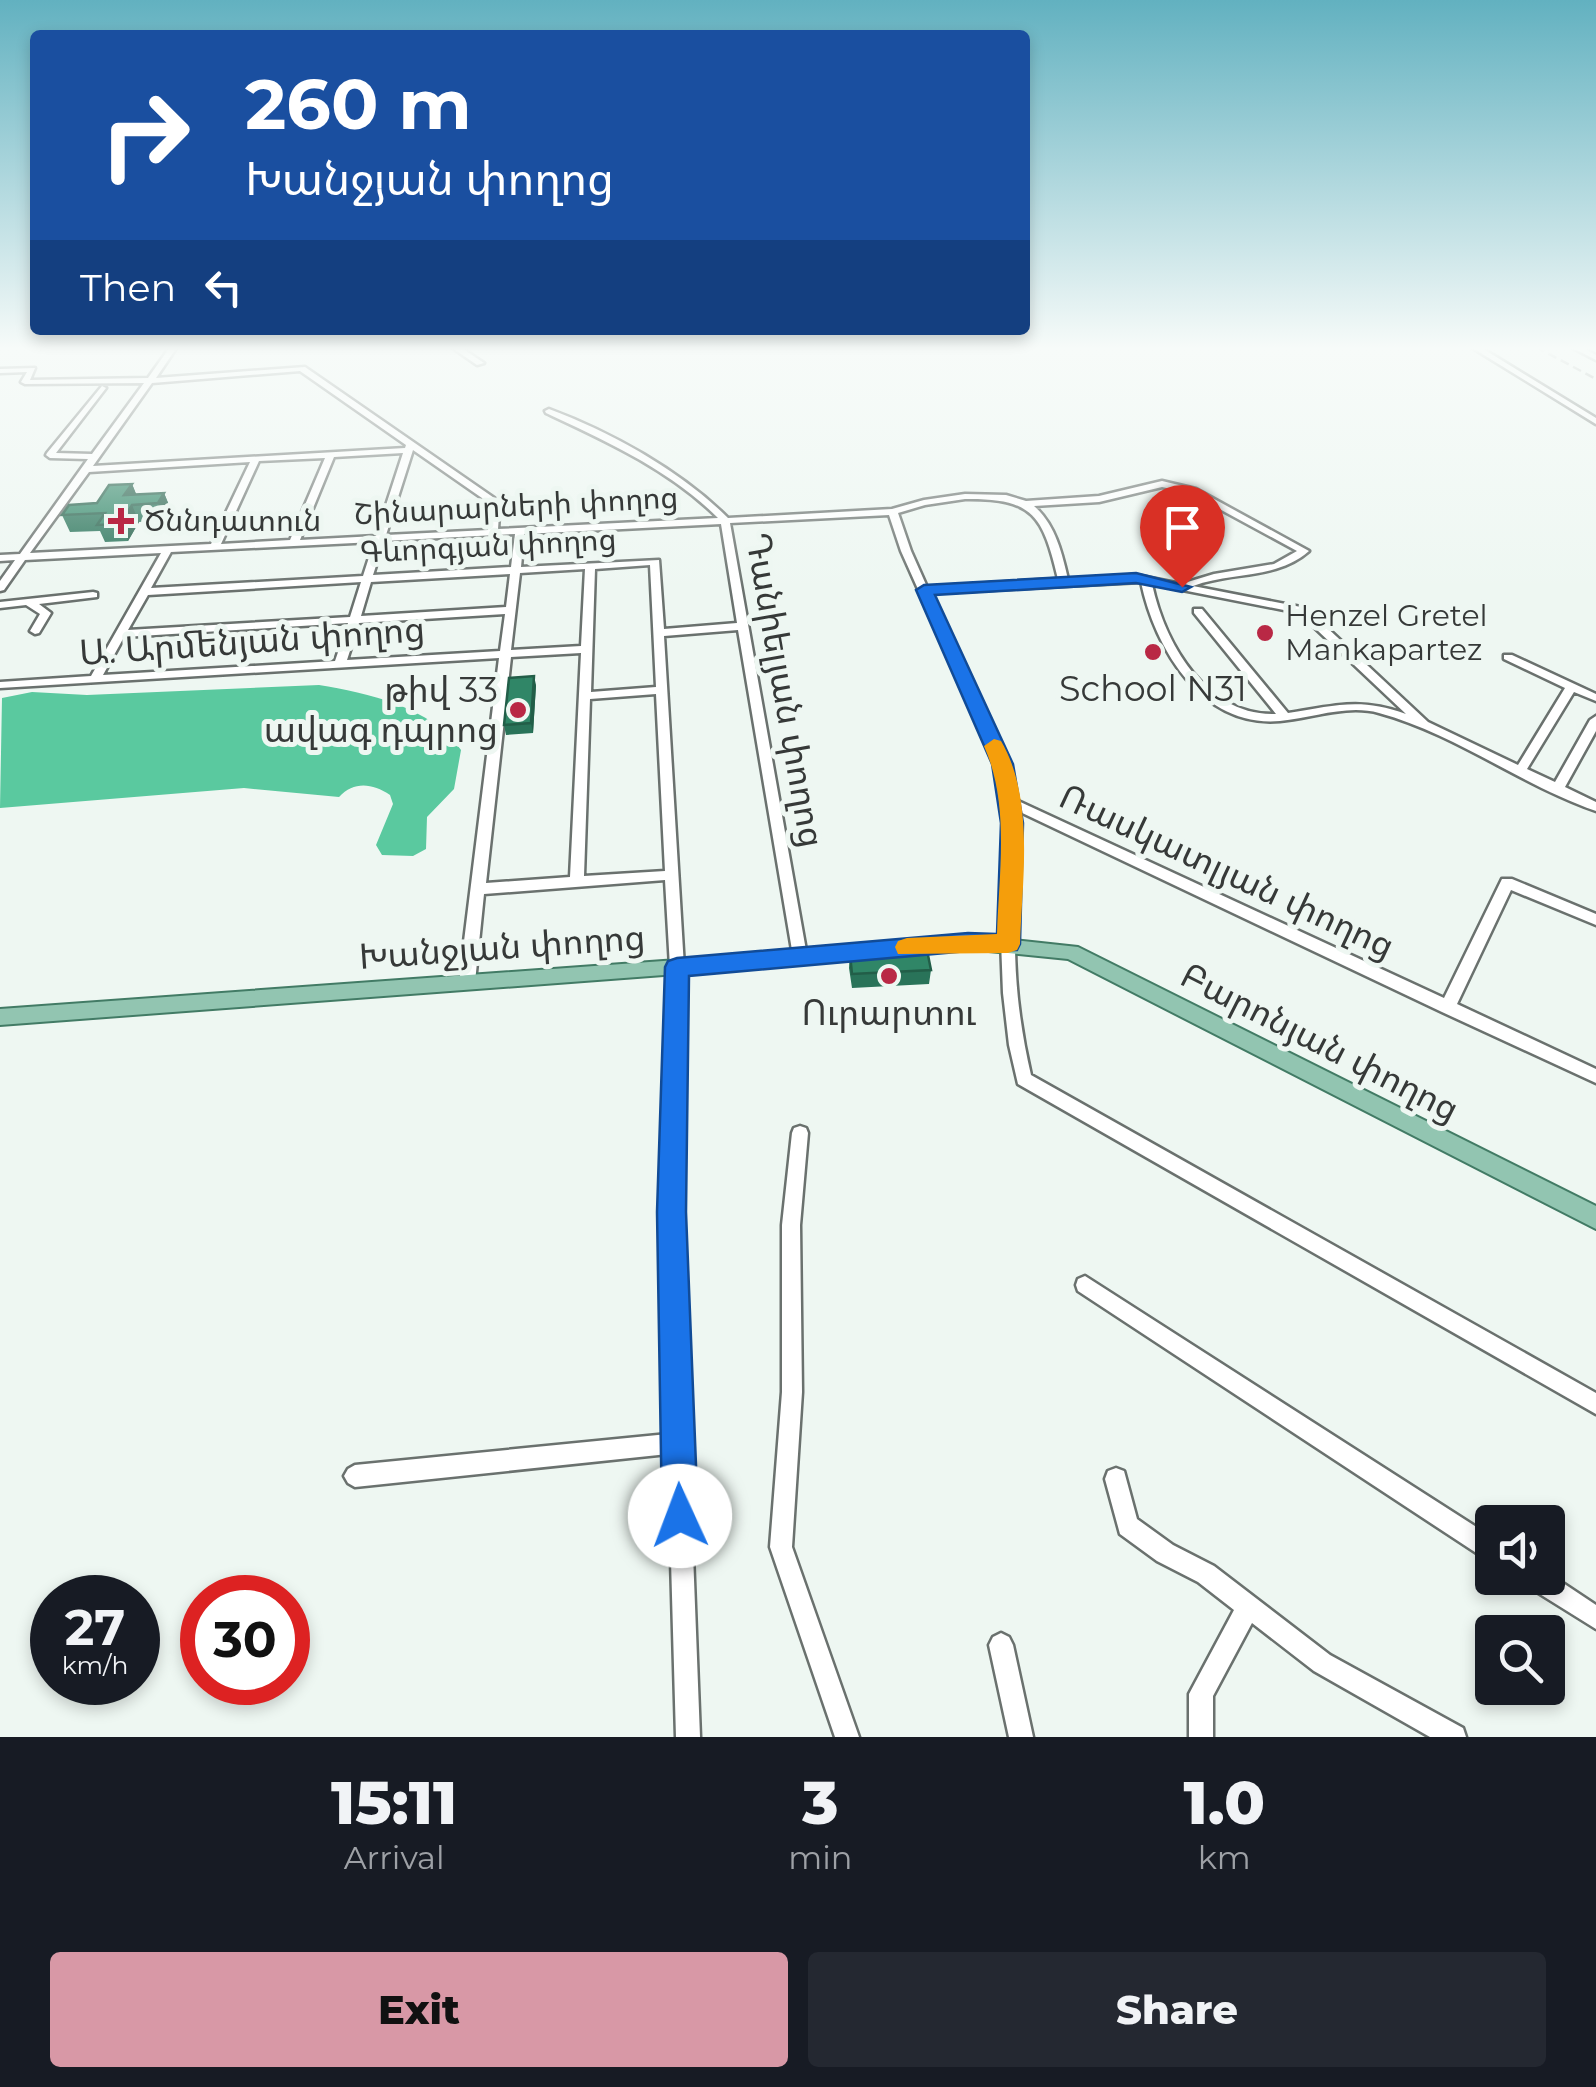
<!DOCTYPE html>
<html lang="en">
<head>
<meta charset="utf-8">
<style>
	body { margin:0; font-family:Montserrat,"Noto Sans Armenian",sans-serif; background:#242831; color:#f1f3f6; height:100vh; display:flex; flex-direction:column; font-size:38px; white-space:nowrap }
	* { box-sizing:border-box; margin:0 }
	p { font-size:32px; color:#9ea1a6 }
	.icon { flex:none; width:55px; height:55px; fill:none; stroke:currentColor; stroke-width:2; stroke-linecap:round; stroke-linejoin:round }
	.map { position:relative; height:1737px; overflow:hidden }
	.sheet { display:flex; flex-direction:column; background:#171b24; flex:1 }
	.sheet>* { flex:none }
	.banner { position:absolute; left:30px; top:30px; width:1000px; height:305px; border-radius:10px; box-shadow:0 5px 15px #0003; background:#1a4fa0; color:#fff; overflow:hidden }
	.buttons { position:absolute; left:1475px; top:1505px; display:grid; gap:20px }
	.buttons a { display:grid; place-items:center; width:90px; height:90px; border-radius:10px; background:#171b24; box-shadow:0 5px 15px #0003; font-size:50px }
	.speed { position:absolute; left:30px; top:1575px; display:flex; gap:20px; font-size:50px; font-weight:700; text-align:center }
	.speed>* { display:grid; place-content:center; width:130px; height:130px; border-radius:50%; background:#171b24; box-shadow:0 5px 15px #0003; line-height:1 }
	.speed small { font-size:25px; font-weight:400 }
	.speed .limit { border:15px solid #d22; background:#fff; color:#111 }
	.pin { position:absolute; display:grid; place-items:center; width:85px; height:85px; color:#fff; margin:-102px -42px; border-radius:50% 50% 50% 0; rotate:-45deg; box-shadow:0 0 10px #0007 }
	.pin .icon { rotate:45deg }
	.me { position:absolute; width:110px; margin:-55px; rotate:358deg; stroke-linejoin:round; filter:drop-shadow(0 0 8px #0008) }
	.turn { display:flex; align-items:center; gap:35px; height:210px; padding:0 50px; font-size:45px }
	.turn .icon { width:130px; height:130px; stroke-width:2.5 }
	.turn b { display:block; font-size:70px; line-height:85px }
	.then { display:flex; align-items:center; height:95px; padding:0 50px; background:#0003; gap:20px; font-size:38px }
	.eta { display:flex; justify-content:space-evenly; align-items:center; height:170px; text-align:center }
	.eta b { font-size:60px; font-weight:800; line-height:70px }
	.action { display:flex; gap:20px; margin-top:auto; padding:20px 50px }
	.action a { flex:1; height:115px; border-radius:10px; background:#d898a6; color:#111; font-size:40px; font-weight:800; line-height:115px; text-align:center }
	.action a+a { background:#242831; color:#f1f3f6 }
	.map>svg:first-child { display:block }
	.forest { fill:#5ac99f }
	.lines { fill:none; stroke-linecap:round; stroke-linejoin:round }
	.minor-casing { stroke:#6a716e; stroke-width:5 }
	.major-casing { stroke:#427b65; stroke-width:4 }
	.minor { fill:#fff; fill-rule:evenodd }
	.major { fill:#92c5b1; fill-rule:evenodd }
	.rail { stroke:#858b88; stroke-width:2.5; stroke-dasharray:9 5; stroke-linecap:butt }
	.wall { fill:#297359 }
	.shaded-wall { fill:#225e48 }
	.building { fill:#308667; stroke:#225e48; stroke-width:2.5 }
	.route { fill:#1a73e8; stroke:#114b97; stroke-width:2.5 }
	.slow { fill:#f59e0b }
	.poi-dot { fill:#b92845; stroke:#eef7f2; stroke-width:4 }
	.labels { text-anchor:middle; stroke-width:10; stroke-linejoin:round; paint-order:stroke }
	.far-street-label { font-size:30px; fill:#363938; stroke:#eef7f2 }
	.far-poi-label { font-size:30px; fill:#363938; stroke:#eef7f2; text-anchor:start }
	.street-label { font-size:35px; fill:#363938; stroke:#eef7f2 }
	.poi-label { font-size:35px; fill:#363938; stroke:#eef7f2 }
</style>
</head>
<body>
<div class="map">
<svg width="1596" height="1737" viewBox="0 0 1596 1737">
	<rect width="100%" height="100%" fill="#eef7f2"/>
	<!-- forest -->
	<path class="forest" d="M319 685C367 693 432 707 461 750L454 789 427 817 426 849 413 856 382 855 376 845 393 804 390 795C372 783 354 781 339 797L244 788 0 808 2 698 32 692 87 695Z"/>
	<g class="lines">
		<!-- minor casing -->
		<g class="minor-casing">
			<path id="minor" d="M170 347H177L156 378 305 367 500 502 498 529 718 518C670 470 606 441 546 413L545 411 549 409C611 432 681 471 728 518L892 509 924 500 965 494 1006 495 1026 501 1099 496 1162 481 1196 489 1309 551C1276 580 1232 571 1193 586L1306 608 1428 722 1518 765 1565 688 1504 659V655H1512L1596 694V701L1574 692 1527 769 1555 782 1590 720 1596 716V731L1565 787 1596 802V811C1521 785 1456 734 1379 713 1347 704 1313 718 1280 721 1202 728 1155 649 1141 582L930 593 1008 764 1014 799 1444 998 1502 879H1512L1596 914V925L1511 890 1457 1004 1596 1069V1083L1442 1012 1016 810C1023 854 1015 899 1015 943 1015 987 1021 1032 1031 1075L1596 1393V1414L1018 1084 1009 1045 1003 993 1001 941 1005 835 996 764 901 551 889 515 730 523 807 956 805 960H795L793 956 738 630 664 636 684 967 680 1212 700 1737H676L668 1454 355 1487 348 1483 344 1476 348 1469 355 1465 668 1434 662 1212 670 967 665 880 484 894 475 982 472 986 467 988 462 986 459 982 499 658 0 688V682L91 676 161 553 25 560 4 590 0 591V581L15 560 0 561V555L20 554 88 459 50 458 46 455 47 453 102 386 106 388 56 453 92 454 144 383 25 384 21 382 27 372 0 373V369L35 368 30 380 148 378ZM300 371 406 445 405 448 93 466 152 383ZM413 450 492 505 488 530 386 535ZM403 453 376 536 300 540 334 457ZM325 458 290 540 221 544 259 461ZM250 462 211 544 30 553 89 472ZM1162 487 1190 493 1297 551 1274 564 1214 574 1181 584 1136 575 1068 579C1062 553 1055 524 1034 506L1099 502ZM965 499C1034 498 1043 516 1058 579L927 587 911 551 898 513 925 505ZM721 524 737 623 664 629 659 560 521 567 524 534ZM515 534 511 567 373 575 384 541ZM374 542 363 576 151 588 171 552ZM650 565 656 687 591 692 595 569ZM585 569 581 646 511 650 520 573ZM510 574 506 607 361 616 371 582ZM361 582 350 617 128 630 148 595ZM1152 584 1299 613 1406 714C1360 697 1334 706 1288 713L1202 609H1194V613L1276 714C1206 716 1165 644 1152 584ZM505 614 500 651 347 660 359 623ZM348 623 335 661 103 675 124 637ZM581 653 570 877 486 883 511 657ZM656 694 665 871 584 876 590 699Z
				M451 347H460L484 363 477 365Z
				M1471 347H1480L1596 418V424Z
				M1571 347H1581L1596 355V360Z
				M93 592 97 593V597L39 604 51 613 39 633 35 634 30 631 40 614 26 605 0 608V602Z
				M800 1126 806 1128 808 1133 800 1225 802 1392 792 1547 859 1737H835L770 1547 782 1392V1225L792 1133 794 1128Z
				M1085 1276 1492 1537V1561L1484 1558 1078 1291 1076 1285 1078 1279Z
				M1116 1468 1124 1471 1137 1519 1173 1545 1214 1566 1330 1655 1463 1728 1466 1737H1430L1314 1671 1252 1623 1213 1696V1737H1189V1694L1234 1610 1198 1582 1157 1561 1120 1534 1105 1479 1108 1471Z
				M1548 1573 1596 1605V1629L1527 1586 1524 1578H1548Z
				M1001 1633 1009 1637 1013 1645 1033 1737H1009L989 1645 993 1637Z"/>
		</g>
		<!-- major casing -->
		<g class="major-casing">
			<path id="major" d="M969 935 1078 947 1596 1206V1229L1068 959 969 949 677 974 0 1025V1009L677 960Z"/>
		</g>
		<!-- minor -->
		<use href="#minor" class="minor"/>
		<!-- major -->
		<use href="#major" class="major"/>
		<!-- rail -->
		<path class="rail" d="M1536 347 1596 379"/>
	</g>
	<!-- wall -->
	<path class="wall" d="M132 484 136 494 164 493 171 510 165 520 139 522 128 541 105 542 100 531 70 532 62 515 97 503Z
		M536 685 533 733 506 735 504 725Z
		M850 954 931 970 929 984 852 988 849 968Z"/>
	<!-- shaded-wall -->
	<path class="shaded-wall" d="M132 484 139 501 132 505 139 522 128 541 120 524 124 495Z
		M164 493 171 510 165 520 158 503Z
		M534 676 536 685 533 733 531 723Z"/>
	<!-- building -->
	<path class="building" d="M132 484 124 495 164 493 158 503 132 505 120 524 97 525 105 513 62 515 69 505 97 503 109 485Z
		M534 676 531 723 504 725 509 678Z
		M927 950 931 970 852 974 850 954Z"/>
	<!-- sky -->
	<linearGradient id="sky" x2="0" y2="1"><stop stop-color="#62b1c0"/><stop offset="0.59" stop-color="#f7fbf9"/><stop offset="1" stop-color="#f7fbf9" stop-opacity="0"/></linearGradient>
	<rect width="1596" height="591" fill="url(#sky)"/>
	<!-- route -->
	<path class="route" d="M1136 573 1191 587 1182 592 1136 583 935 595 1013 764 1023 823 1020 944 1017 950 968 951 689 976 686 1212 698 1516 692 1529 680 1534 667 1529 662 1516 657 1212 665 967 668 961 677 958 968 933 997 934 1001 823 992 764 916 590 924 585Z"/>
	<!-- slow -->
	<path class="slow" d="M994 739 1001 741C1035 799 1022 880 1020 944L1017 950 1008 953 898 954 895 947 898 941 907 938 997 934C999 872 1010 804 984 746Z"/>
	<!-- markers -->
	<g class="poi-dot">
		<path d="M116 506h10v10h10v10h-10v10h-10v-10h-10v-10h10z"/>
		<circle cx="1265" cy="633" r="10"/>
		<circle cx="1153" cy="652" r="10"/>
		<circle cx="518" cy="710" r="10"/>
		<circle cx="889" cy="976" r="10"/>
	</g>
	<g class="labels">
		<!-- far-street labels -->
		<g class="far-street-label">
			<text transform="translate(516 506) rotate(-3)" y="10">Շինարարների փողոց</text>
			<text transform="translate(488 546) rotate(-3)" y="10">Գևորգյան փողոց</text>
		</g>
		<!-- far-poi labels -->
		<g class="far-poi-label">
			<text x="144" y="531">Ծննդատուն</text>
			<text x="1285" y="626">Henzel Gretel<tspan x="1285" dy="34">Mankapartez</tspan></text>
		</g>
		<!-- street labels -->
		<g class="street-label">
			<text transform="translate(252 641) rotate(-4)" y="12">Ա. Արմենյան փողոց</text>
			<text transform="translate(785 690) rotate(80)" y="12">Դանիելյան փողոց</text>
			<text transform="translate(1227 871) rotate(25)" y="12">Ռասկատլյան փողոց</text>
			<text transform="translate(502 947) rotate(-4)" y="12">Խանջյան փողոց</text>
			<text transform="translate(1320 1042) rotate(27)" y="12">Բարոնյան փողոց</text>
		</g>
		<!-- poi labels -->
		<g class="poi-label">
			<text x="1153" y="701">School N31</text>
			<text x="498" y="702" text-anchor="end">թիվ 33<tspan x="498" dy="40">ավագ դպրոց</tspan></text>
			<text x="889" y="1025">Ուրարտու</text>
		</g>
	</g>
</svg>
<div class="buttons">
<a><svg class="icon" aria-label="sound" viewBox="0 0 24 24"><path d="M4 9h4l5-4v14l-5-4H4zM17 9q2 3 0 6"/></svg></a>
<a><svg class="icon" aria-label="search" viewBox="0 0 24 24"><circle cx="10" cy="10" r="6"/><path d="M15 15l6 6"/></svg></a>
</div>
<div class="speed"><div>27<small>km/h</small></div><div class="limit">30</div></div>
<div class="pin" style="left:1182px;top:587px;background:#d93025"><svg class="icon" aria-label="arrive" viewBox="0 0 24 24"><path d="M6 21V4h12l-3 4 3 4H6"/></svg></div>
<svg class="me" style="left:680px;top:1516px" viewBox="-20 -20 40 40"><circle r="19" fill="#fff"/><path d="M0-13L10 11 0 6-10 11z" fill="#1a73e8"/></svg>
<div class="banner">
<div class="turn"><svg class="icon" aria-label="right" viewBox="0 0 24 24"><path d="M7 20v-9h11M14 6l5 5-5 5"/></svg><div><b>260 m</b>Խանջյան փողոց</div></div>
<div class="then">Then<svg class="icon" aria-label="left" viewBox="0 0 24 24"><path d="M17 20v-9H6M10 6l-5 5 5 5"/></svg></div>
</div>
</div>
<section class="sheet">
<div class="eta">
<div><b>15:11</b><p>Arrival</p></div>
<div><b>3</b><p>min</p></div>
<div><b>1.0</b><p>km</p></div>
</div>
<div class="action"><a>Exit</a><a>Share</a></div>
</section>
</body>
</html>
